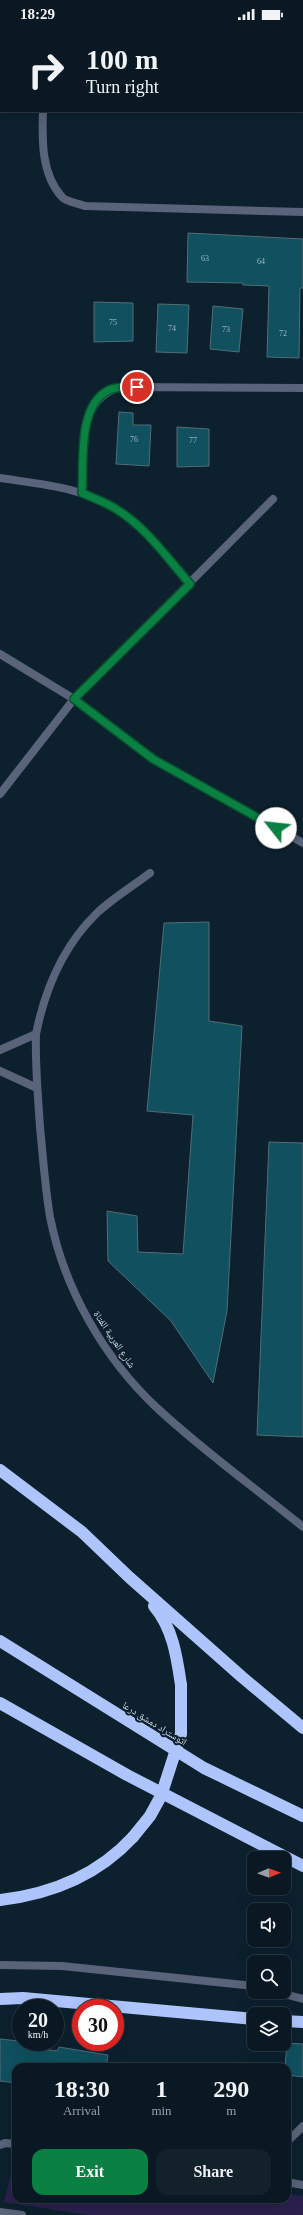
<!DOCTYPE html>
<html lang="en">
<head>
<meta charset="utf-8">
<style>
	body { margin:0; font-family:"Times New Roman","Noto Naskh Arabic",serif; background:#12212a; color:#f1f3f6; height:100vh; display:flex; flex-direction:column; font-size:15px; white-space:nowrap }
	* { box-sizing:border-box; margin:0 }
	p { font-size:13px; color:#99a0a5 }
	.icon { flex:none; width:22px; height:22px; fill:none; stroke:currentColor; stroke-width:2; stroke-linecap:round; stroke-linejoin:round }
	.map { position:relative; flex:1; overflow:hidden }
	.details { position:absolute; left:12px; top:2035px; width:279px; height:140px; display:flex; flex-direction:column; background:#091822; border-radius:12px; box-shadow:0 4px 16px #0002,0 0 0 1px #293740 }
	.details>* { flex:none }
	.banner { position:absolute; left:0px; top:0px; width:303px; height:84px; box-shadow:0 4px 16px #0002,0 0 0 1px #293740; background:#091822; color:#f1f3f6; overflow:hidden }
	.needle { width:26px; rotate:89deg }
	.buttons { position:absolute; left:247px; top:1823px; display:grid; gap:8px }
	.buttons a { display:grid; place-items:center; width:44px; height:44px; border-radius:8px; background:#091822; box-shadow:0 4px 16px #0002,0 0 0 1px #293740; font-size:20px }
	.speed { position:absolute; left:12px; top:1971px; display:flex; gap:8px; font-size:20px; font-weight:700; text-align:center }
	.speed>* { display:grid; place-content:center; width:52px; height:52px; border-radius:50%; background:#091822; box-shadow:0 4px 16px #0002,0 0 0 1px #293740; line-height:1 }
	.speed small { font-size:10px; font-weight:400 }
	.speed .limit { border:6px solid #d22; background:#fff; color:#111 }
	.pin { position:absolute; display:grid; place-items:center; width:34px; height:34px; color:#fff; margin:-17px; border:2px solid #fff; border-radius:50%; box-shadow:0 1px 4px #0007 }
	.me { position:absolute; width:44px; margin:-22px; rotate:299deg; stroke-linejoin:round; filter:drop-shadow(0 0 3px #0008) }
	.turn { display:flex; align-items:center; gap:14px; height:84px; padding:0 20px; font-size:18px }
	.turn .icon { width:52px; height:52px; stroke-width:2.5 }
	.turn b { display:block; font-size:28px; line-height:34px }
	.eta { display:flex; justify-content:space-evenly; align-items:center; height:68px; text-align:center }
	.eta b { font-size:24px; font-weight:600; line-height:28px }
	.button { display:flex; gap:8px; margin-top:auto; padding:8px 20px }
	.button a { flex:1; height:46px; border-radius:12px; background:#0b8043; color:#fff; font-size:16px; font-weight:600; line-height:46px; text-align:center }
	.button a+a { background:#12212a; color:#f1f3f6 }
	.status { display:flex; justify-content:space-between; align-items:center; height:28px; padding:0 20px; background:#091822; direction:ltr }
	.status svg { height:11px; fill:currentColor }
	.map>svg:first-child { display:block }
	.green { fill:#2a204d }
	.building { fill:#10505f; stroke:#506e76 }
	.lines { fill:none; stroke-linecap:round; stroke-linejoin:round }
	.service { stroke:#596379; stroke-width:8 }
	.minor { stroke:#596379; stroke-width:8 }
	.tertiary { stroke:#596379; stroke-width:8 }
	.motorway { stroke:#adc5fc; stroke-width:12 }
	.motorway-bridge { stroke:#adc5fc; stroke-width:12 }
	.route-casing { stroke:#07532c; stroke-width:10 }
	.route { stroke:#0b8043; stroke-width:7 }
	.labels { text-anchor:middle; stroke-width:4; stroke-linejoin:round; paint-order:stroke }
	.number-label { font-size:8px; fill:#9fb8c4 }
	.street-label { font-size:10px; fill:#cfdbe5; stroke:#0c202e }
</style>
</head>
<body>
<div class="status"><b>18:29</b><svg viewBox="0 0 49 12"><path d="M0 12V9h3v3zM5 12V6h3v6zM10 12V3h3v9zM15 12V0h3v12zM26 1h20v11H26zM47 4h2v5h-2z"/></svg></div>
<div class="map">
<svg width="303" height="2187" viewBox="0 0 303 2187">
	<rect width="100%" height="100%" fill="#0c202e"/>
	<!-- green -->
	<path class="green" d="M15 2129 16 2171H287V2166L303 2168V2187H88L4 2174Z"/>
	<!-- building -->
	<path class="building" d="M188 205 303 211V260H300L299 330 267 329 269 258 243 257V255L187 254Z
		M94 274 133 275V313L94 314Z
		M158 276 189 277 187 325 156 324Z
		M213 278 243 281 239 324 210 321Z
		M119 384 133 385V397H151L149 438 116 436Z
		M177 399 209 401V438L177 439Z
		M209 894V993L242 998 227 1283 213 1355 171 1293 108 1233 107 1183 137 1188 138 1224 183 1226 193 1087 147 1083 164 895Z
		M269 1114 303 1115V1409L257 1407Z
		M0 2011 28 2014 29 2019 57 2023 59 2019 108 2027 106 2039H16V2055L0 2053Z
		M287 2015 303 2016V2049L287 2047V2039H285Z"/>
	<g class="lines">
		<!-- service -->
		<path class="service" d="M36 1006C45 961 63 918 97 885 113 870 133 858 150 845"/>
		<!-- minor -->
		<path class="minor" d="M43 0V1
			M43 83C42 111 41 146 62 169 66 174 78 175 85 178L303 184
			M0 450C39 456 84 459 118 482 146 501 168 530 190 556
			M82 465C84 428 75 369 122 359L303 360
			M0 626 74 671 153 731 303 815
			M0 766 74 671 273 471
			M287 2114 303 2098
			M0 2117 5 2115 16 2116
			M287 2154 303 2157
			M0 2184 22 2187"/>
		<!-- tertiary -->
		<path class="tertiary" d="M0 1022 36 1006C35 1037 38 1068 40 1099 43 1129 45 1159 50 1189 64 1260 103 1329 156 1379 202 1422 254 1459 303 1499
			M0 1043 37 1060
			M0 1937 62 1938 254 1958
			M276 1964 303 1971"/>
		<!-- motorway -->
		<path class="motorway" d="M0 1442 82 1504 129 1549 242 1649 303 1700
			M154 1578C173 1600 177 1630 181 1657
			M0 1613 204 1740 303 1788
			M0 1675 127 1747 303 1838
			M0 1872C52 1866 97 1848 133 1809
			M0 1971 23 1970 254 1991
			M284 1993 303 1994"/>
		<!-- motorway-bridge -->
		<path class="motorway-bridge" d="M133 1809 150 1788 161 1768 181 1706V1657"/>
	</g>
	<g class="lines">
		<!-- route casing -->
		<g class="route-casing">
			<path id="route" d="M137 359C128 359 117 358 109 362 77 377 84 436 82 465 93 470 105 474 116 481 146 499 168 531 190 556L74 671 153 731 276 800"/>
		</g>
		<!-- route -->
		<use href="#route" class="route"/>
	</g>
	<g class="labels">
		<!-- number labels -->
		<g class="number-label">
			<text x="205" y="233">63</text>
			<text x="261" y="236">64</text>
			<text x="113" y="297">75</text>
			<text x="172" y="303">74</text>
			<text x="226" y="304">73</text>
			<text x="283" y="308">72</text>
			<text x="134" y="414">76</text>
			<text x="193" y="415">77</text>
		</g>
		<!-- street labels -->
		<g class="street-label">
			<text transform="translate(115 1311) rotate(56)" y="4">شارع العربية الفتاة</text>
			<text transform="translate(155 1695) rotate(32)" y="4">اتوستراد دمشق درعا</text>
		</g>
	</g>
</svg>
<div class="buttons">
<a><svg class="needle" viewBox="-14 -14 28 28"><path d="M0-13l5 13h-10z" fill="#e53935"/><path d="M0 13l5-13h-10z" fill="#99a0a5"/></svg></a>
<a><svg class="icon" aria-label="sound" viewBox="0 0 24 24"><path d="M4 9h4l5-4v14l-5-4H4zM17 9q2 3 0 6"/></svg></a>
<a><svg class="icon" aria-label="search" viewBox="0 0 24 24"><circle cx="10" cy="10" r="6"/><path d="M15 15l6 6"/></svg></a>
<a><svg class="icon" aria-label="layers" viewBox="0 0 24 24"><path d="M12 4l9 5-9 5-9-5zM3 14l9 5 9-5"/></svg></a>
</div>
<div class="speed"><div>20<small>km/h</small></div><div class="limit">30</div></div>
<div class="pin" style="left:137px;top:359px;background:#d93025"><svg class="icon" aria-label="arrive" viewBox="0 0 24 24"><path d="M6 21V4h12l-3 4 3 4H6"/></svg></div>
<svg class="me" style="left:276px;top:800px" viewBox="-20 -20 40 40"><circle r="19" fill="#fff"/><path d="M0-13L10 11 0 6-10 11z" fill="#0b8043"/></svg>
<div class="banner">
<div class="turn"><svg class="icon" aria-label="right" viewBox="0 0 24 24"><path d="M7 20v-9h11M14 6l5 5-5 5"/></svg><div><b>100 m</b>Turn right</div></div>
</div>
<section class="details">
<div class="eta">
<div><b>18:30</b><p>Arrival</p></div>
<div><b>1</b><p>min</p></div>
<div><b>290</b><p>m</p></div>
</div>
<div class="button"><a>Exit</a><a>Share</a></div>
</section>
</div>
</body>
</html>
